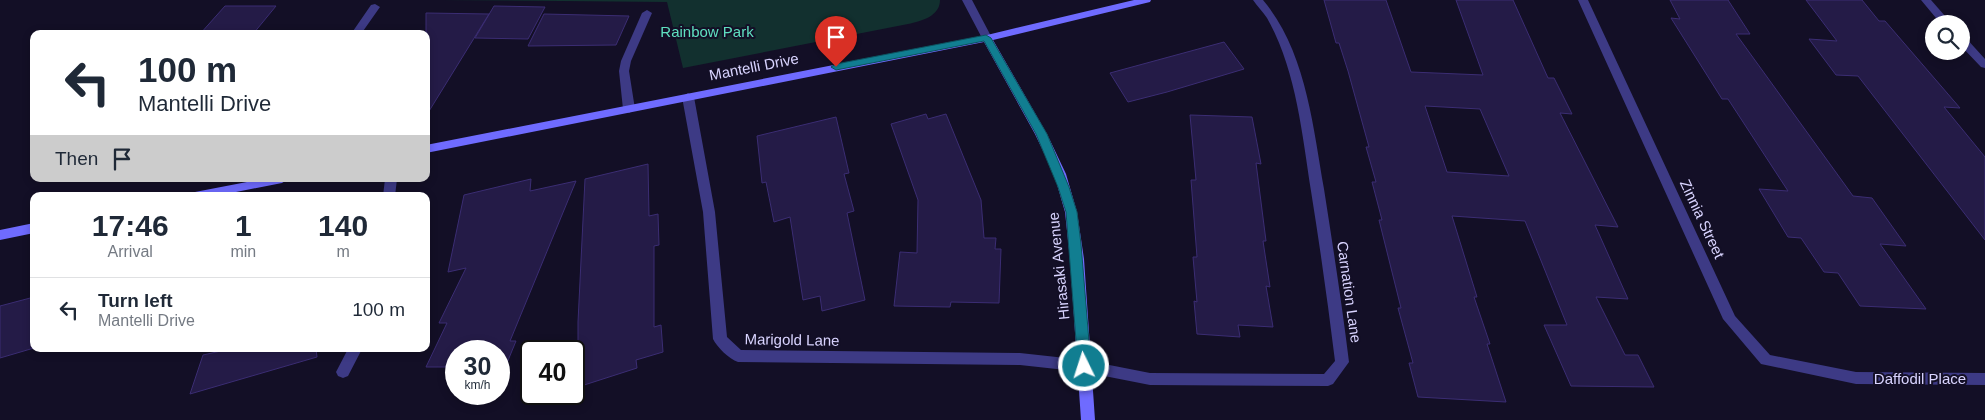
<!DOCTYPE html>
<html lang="en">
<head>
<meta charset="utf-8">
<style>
	body { margin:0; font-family:Helvetica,sans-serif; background:#f2f2f3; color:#1f2937; height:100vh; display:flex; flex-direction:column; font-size:19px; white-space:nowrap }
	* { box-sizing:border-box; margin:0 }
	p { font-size:16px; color:#747a83 }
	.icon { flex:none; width:28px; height:28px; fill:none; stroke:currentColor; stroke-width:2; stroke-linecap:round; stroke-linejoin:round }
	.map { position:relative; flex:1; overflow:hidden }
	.drawer { position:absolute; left:30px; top:192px; width:400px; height:160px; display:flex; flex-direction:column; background:#fff; border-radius:10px; box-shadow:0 2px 8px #0003 }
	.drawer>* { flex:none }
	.top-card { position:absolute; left:30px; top:30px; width:400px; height:152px; border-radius:10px; box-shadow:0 2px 8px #0003; background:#fff; color:#1f2937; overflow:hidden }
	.fabs { position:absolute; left:1925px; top:15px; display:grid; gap:10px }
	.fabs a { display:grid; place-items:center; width:45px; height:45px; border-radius:50%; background:#fff; box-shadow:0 2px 8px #0003; font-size:25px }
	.speed { position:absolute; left:445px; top:340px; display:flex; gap:10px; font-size:25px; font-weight:700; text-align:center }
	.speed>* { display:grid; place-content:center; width:65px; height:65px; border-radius:50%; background:#fff; box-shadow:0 2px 8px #0003; line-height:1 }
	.speed small { font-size:12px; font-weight:400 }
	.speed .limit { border:2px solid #111; border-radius:8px; background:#fff; color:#111 }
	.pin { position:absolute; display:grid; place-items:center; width:42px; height:42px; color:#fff; margin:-51px -21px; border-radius:50% 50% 50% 0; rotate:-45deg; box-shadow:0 0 5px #0007 }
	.pin .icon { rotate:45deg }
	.me { position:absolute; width:55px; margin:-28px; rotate:356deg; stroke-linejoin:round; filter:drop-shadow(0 0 4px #0008) }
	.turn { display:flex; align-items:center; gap:18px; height:105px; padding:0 25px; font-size:22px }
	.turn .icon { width:65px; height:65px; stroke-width:2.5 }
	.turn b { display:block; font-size:35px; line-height:42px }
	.then { display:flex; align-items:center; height:48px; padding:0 25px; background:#0003; gap:10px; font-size:19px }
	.eta { display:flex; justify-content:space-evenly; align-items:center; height:85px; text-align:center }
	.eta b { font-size:30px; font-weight:700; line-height:35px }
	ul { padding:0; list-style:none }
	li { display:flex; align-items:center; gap:15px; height:65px; padding:0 25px; border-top:1px solid #e0e1e3 }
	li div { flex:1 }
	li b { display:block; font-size:19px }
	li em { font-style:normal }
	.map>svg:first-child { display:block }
	.green { fill:#12302f }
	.building { fill:#241b47; stroke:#3b2d73; fill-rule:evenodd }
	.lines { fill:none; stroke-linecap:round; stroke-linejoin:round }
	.lane { fill:#3d3a85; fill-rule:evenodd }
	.street { fill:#3d3a85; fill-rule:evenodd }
	.secondary { fill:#6f6bff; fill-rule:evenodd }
	.route { fill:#117e91; stroke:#0b525e }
	.labels { text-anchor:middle; stroke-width:4; stroke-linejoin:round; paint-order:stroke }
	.park-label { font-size:15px; fill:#5fe0c0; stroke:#130f26 }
	.street-label { font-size:15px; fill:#d9d4ff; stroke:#130f26 }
</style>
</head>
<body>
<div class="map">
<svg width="1985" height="420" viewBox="0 0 1985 420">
	<rect width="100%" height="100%" fill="#130f26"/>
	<!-- green -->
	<path class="green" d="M441 0H940C940 16 922 21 908 24L683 68 667 2Z"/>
	<!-- building -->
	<path class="building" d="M1324 0H1386L1411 72 1483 75 1456 0H1513L1548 78H1554L1572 114 1560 113 1618 227 1595 225 1628 299 1596 297 1625 355H1638L1654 387 1571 386 1544 325H1567L1525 221 1452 216 1477 297H1474L1490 344H1487L1506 402 1418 397 1409 363H1413L1398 308H1401L1379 220H1382L1372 182H1376L1366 147H1369L1348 71 1339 43H1336ZM1425 106 1480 109 1509 176 1447 172Z
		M1670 0H1728L1750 34H1736L1809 135 1853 196 1872 198 1906 246 1880 244 1926 309 1860 306 1838 273 1824 272 1801 238 1788 237 1759 189 1788 191 1728 99H1722L1671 18 1680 19Z
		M1806 0H1862L1879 21H1885L1960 108 1944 107 1985 157V240L1858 76 1836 75 1809 39 1837 41Z
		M225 6H276L253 34H200Z
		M494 6 545 7 528 39 475 38Z
		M426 13 489 14 426 116Z
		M544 14 629 16 616 45 528 46Z
		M1224 42 1244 69 1167 92 1128 102 1110 73Z
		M926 114 928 119 946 114 981 200 984 238H996L995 249H1001L999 303 951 302 950 307 894 306 900 252 917 253 918 200 891 124Z
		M1190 115 1252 117 1261 164 1256 163 1266 241H1263L1270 287 1266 286 1273 327 1238 325 1240 337 1197 334 1194 301 1197 302 1193 257H1197L1191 180H1196Z
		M836 117 849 173 844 174 854 211 847 213 865 300 822 311 820 296 803 300 790 217 774 222 766 182 762 183 757 136Z
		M648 164 649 216 658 214 659 245 654 246V327L661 325 663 352 636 360 637 368 578 387V322L585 179Z
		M531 179 530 191 576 181 510 341H516L500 380 499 351H456V367H426L447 323H439L466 268 448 272 464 195Z
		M34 297V348L0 358V306Z
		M230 349H316L317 357 190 394 203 355Z"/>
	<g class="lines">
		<!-- lane -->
		<path class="lane" d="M375 4 380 7 361 34H351L371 5Z
			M647 10 652 13 631 61 629 71 635 109 629 113 623 109 619 71 621 61 642 13Z"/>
		<!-- street -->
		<path class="street" d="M962 0H972L992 38 991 40H983Z
			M1253 0H1263C1306 51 1313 126 1324 189 1333 247 1342 304 1349 362L1333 384 1328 386 1150 385 1084 372 1020 365 738 362C729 359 717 347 713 339L703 212 682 97 688 93 694 97 715 212 727 337 741 350 1020 353 1084 360 1150 373 1324 374 1335 361C1328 304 1320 247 1311 191 1302 133 1296 69 1267 18 1263 12 1257 6 1253 0Z
			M1578 0H1588L1735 316 1770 355 1856 372 1985 373V385L1856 384 1761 364 1723 319Z
			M1921 0H1931L1952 24H1941Z
			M1961 36 1965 37 1985 59V68L1981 67 1961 46Z
			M385 179H397L395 196H383Z
			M348 349H362L348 376 343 378 338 376 336 372Z"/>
		<!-- secondary -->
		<path class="secondary" d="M1134 0H1151L1150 2 993 40 1047 134 1066 174 1077 212 1084 259 1095 420H1081L1070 259 1065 212 1054 174 1035 134 984 42 426 153V145L987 35Z
			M262 179H288L282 183 216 196H189L195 192Z
			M34 223V233L0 240V230Z"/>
	</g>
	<!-- route -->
	<path class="route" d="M986 35 991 38 1047 134 1069 187 1077 212 1081 244 1091 366 1089 370 1084 371 1080 370 1078 366 1066 212 1058 187 1036 134 984 41 836 70 831 67 836 64Z"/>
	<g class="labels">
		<!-- park labels -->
		<g class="park-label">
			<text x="707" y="37">Rainbow Park</text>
		</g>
		<!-- street labels -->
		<g class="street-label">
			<text transform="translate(754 67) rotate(-11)" y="5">Mantelli Drive</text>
			<text transform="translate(1702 219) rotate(65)" y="5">Zinnia Street</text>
			<text transform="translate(1059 266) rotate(-96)" y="5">Hirasaki Avenue</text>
			<text transform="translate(1349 292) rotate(82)" y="5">Carnation Lane</text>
			<text transform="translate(792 340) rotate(1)" y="5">Marigold Lane</text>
			<text x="1920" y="384">Daffodil Place</text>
		</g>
	</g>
</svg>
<div class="fabs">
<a><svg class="icon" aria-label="search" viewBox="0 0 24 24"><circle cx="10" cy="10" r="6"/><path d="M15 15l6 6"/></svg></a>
</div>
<div class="speed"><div>30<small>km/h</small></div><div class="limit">40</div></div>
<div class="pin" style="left:836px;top:67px;background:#d93025"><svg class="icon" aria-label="arrive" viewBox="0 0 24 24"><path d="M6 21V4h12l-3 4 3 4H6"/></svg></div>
<svg class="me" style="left:1084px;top:366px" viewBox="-20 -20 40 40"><circle r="17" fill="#117e91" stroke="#fff" stroke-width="3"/><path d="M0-11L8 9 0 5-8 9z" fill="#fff"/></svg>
<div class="top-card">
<div class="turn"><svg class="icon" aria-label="left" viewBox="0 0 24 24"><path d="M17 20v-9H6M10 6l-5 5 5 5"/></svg><div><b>100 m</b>Mantelli Drive</div></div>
<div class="then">Then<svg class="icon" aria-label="arrive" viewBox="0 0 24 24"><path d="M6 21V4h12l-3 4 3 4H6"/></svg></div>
</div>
<section class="drawer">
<div class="eta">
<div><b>17:46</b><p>Arrival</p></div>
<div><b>1</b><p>min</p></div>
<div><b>140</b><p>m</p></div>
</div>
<ul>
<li><svg class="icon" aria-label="left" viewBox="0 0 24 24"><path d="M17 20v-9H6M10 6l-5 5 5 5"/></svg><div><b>Turn left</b><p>Mantelli Drive</p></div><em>100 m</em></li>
</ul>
</section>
</div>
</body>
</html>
